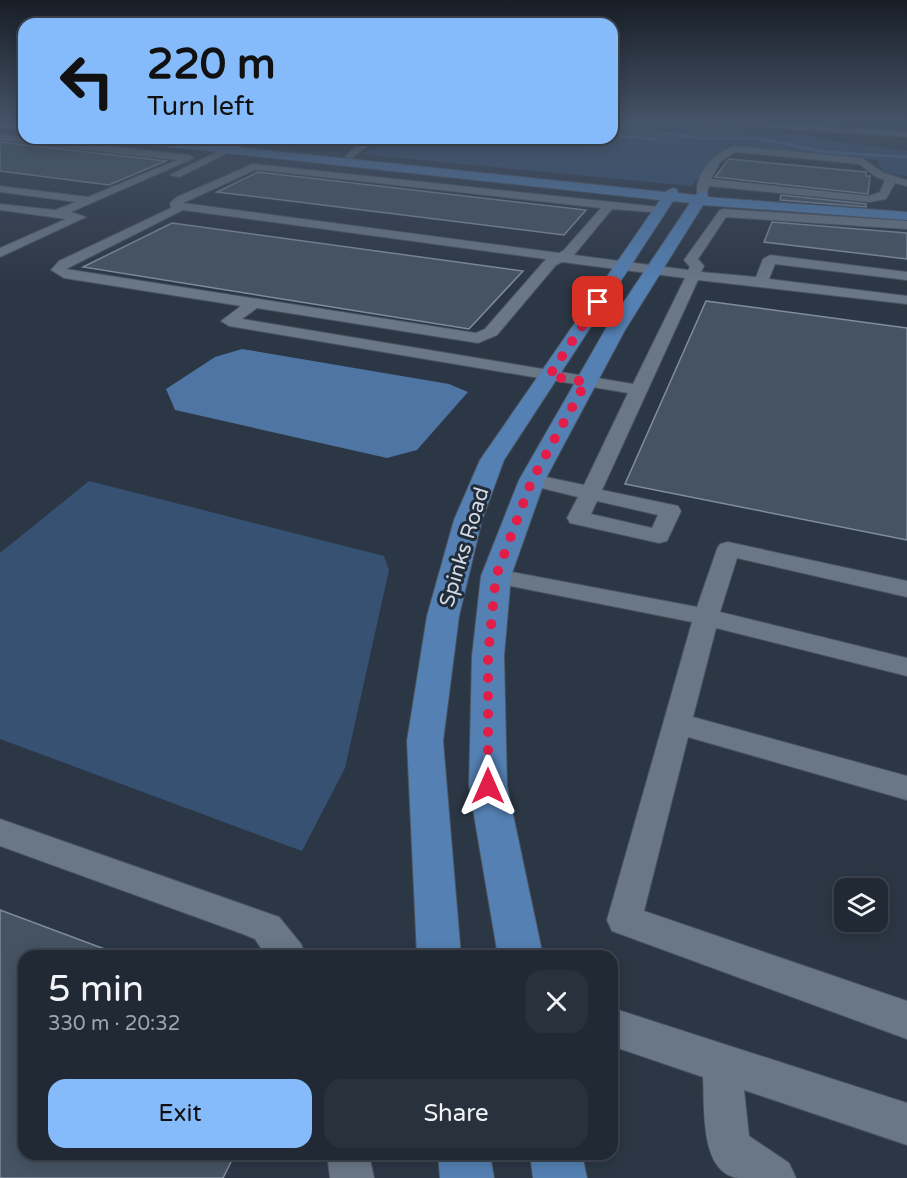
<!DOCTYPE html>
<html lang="en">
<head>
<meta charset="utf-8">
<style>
	body { margin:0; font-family:"Varela Round",sans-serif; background:#29313c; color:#f1f3f6; height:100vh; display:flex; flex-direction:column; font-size:22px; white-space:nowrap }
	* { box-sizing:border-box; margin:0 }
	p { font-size:20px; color:#a2a6ac }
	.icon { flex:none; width:33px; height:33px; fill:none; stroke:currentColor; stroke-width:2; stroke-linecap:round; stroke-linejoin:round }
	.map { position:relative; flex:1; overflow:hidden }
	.sheet { position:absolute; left:18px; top:950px; width:600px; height:210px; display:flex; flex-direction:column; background:#212934; border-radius:18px; box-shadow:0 3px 15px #0003,0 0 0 2px #3e454f }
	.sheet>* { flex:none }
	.banner { position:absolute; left:18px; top:18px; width:600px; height:126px; border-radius:18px; box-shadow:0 3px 15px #0003,0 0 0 2px #3e454f; background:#85bbfb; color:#111; overflow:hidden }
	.buttons { position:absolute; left:834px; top:878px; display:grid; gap:12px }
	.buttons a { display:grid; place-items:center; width:54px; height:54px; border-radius:12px; background:#212934; box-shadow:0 3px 15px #0003,0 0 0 2px #3e454f; font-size:30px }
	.pin { position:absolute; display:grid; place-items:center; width:51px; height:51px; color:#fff; margin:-26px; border-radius:12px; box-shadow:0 3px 9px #0006 }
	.me { position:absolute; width:66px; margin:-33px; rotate:0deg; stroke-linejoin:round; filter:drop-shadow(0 0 4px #0008) }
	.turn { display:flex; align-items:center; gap:21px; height:126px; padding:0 30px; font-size:27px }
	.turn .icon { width:78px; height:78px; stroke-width:2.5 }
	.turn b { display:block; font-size:42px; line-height:51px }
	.round { display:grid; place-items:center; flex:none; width:63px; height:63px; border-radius:18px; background:#29313c }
	.summary { display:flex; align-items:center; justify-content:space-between; height:102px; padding:0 30px }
	h1 { font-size:36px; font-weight:600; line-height:45px }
	.button { display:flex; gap:12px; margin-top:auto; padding:12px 30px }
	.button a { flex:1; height:69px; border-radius:18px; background:#85bbfb; color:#111; font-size:24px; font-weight:600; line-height:69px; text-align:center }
	.button a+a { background:#29313c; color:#f1f3f6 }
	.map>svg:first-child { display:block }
	.green { fill:#365172 }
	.water { fill:#4e75a4 }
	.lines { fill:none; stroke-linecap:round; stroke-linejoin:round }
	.stream { stroke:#4e75a4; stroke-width:3 }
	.building { fill:#465362; stroke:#7f8d9e; stroke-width:1.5 }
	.minor-casing { stroke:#49535f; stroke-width:2 }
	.major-casing { stroke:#49535f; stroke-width:2 }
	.minor { fill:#6a7787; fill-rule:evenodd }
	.major { fill:#5480b3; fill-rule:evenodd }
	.route { stroke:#e11d48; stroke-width:10; stroke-dasharray:0 18 }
	.labels { text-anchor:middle; stroke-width:6; stroke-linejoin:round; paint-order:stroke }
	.street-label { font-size:21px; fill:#d3dae4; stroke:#222d3b }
</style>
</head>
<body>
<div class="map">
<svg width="907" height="1178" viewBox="0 0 907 1178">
	<rect width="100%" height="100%" fill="#2c3745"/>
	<!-- green -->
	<path class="green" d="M612 121 687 124 805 134 834 141 907 151V176L884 173 877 160 728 144 691 186 362 154 397 138H612Z
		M89 481 384 556 389 570 345 768 302 851 0 739V553Z"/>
	<!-- water -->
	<path class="water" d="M242 349 449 384 468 392 417 450 387 458 175 410 166 389 215 357Z"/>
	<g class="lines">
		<!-- stream -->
		<path class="stream" d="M612 131H616L619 136 655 139 654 135 665 133 698 138H757L824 152 907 157"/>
	</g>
	<!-- building -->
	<path class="building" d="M0 142 166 161 109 185 0 171Z
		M729 159 866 172V176H870L868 194 715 177Z
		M258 172 586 210 564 235 217 192Z
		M781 195 866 204V207L780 200Z
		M772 222 907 233V259L764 242Z
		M172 223 523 271 469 329 83 267Z
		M706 301 907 328V540L625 484Z
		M0 910 118 954 24 956V1154H235L223 1178H0Z"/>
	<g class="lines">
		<!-- minor casing -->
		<g class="minor-casing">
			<path id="minor" d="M666 121H725L907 131V137Z
				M0 134 189 155 194 158 71 212 86 217 0 257V248L66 219 0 210V204L55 210 76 202 0 192V186L88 197 177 160 0 140Z
				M245 138H258L179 177 170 175Z
				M316 138H347L372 143 350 159 345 156 358 145Z
				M735 146 862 158 884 173 907 180V186L895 183 886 199 869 202 709 186 706 197H698C692 176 715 151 735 146ZM735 152 859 164 876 177 885 180 880 192 869 196 711 179 720 162Z
				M253 164 659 207 663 209V213L612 209 574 255 688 270 690 267 684 260 719 211 723 209 907 221V229L726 217 698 259 704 266 701 272 756 277 763 259 770 255 907 272V280L775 264 769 279 907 296V304L698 280 602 490 678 506 681 511 667 541 659 543 570 523 567 518 578 497 525 484 522 480 525 476 532 474 584 485 628 393 229 326 221 321 241 306 64 278 51 270 59 261 171 208 170 203 177 197ZM255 170H260L601 208 564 250 559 253 183 203ZM183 210 546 259 485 329 476 333 66 269ZM562 262 685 278 633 384 242 319 257 308 478 343 497 335 556 265ZM597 501 658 515 652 528 591 514Z
				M728 542 907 581V597L737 558 720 612 907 658V676L716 628 693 717 907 776V800L688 737 644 911 907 1001V1039L612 931 607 920 692 622 496 583 488 581 484 576 488 571 496 569 697 607 717 549 720 544Z
				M0 819 279 917 301 944 306 956H266L255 939 243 934 0 846Z
				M612 1008 907 1103V1145L744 1090 749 1136 789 1163 796 1178C777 1178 757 1178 739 1178 699 1174 705 1106 703 1077L612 1046Z
				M327 1154H369L374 1178H330Z"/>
		</g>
		<!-- major casing -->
		<g class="major-casing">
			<path id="major" d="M0 122 24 125V131L0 128Z
				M110 138H149L665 192 672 188 677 189 678 193 695 195 702 191 707 192 708 197 719 198 907 212V220L703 205 625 330 545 480 511 576 504 656 507 786 543 956H498L469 786 472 656 481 576 519 480 605 330 690 203 673 201 504 460 482 520 459 616 443 741 461 956H417L407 741 427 616 454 520 480 460 660 200 116 141Z
				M438 1154H490L494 1178H440Z
				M530 1154H582L587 1178H533Z"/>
		</g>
		<!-- minor -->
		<use href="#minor" class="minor"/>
		<!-- major -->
		<use href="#major" class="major"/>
	</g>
	<!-- sky -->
	<linearGradient id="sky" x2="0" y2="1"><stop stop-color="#181e26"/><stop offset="0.42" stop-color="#455368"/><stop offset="1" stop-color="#455368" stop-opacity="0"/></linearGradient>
	<rect width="907" height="286" fill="url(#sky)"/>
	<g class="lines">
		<!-- route -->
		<path class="route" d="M488 786V656L496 576 532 480 586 382 549 376 598 302"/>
	</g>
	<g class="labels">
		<!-- street labels -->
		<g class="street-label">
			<text transform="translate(464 547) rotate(-73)" y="7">Spinks Road</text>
		</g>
	</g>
</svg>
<div class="buttons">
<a><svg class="icon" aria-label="layers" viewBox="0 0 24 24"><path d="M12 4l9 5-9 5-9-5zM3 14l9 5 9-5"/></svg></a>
</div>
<div class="pin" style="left:598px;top:302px;background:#d93025"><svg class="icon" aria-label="arrive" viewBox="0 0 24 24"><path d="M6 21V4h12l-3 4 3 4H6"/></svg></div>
<svg class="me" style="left:488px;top:786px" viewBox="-20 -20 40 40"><path d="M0-17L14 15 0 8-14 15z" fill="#e11d48" stroke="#fff" stroke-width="4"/></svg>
<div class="banner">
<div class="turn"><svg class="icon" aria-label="left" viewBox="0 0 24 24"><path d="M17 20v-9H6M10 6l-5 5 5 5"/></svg><div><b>220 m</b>Turn left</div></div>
</div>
<section class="sheet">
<div class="summary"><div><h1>5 min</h1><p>330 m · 20:32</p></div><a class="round"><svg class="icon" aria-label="close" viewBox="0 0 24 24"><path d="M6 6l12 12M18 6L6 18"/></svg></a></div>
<div class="button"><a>Exit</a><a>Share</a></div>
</section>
</div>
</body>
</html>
